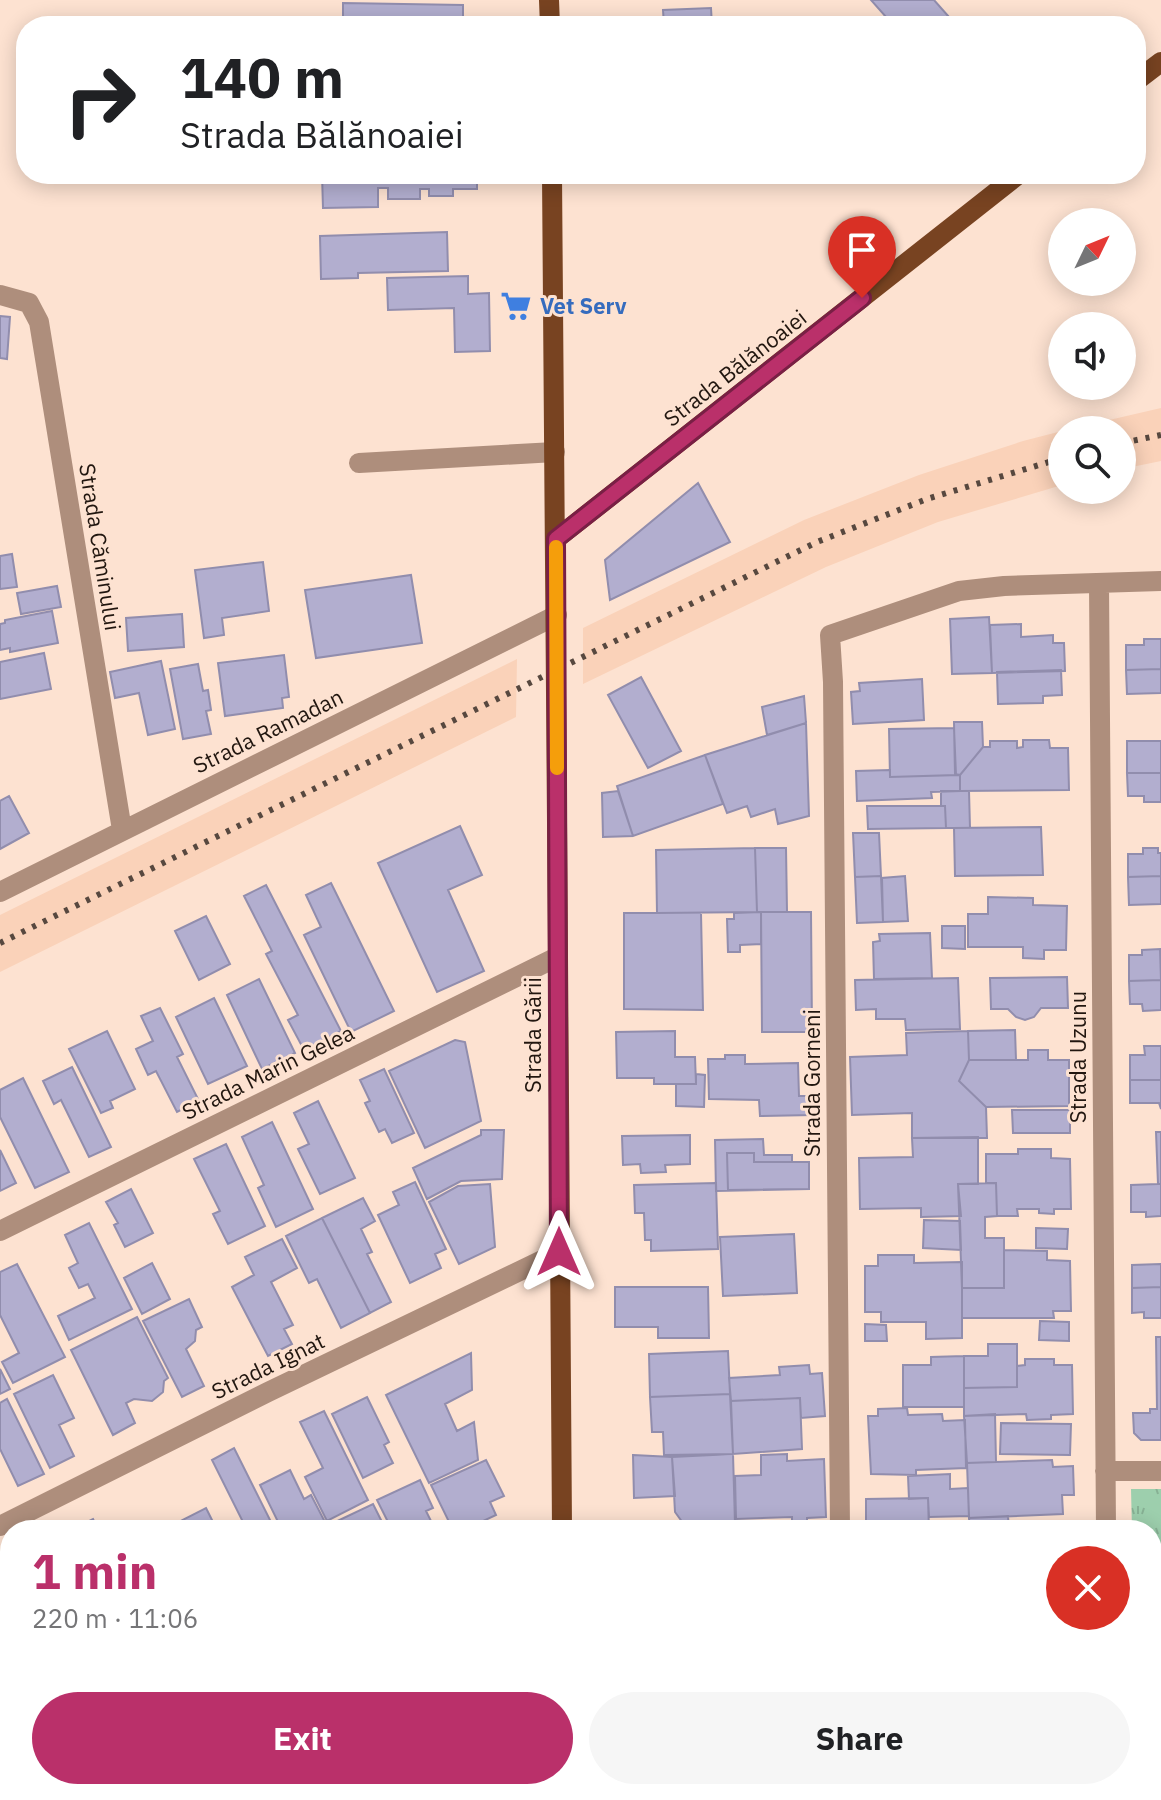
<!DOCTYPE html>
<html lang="en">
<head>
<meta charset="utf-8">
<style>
	body { margin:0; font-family:"IBM Plex Sans",sans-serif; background:#f6f6f6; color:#202124; height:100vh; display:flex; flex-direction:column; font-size:30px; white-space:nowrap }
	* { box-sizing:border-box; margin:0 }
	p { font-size:26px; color:#757577 }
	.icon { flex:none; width:44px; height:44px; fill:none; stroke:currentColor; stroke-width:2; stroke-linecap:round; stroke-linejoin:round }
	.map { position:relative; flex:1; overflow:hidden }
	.sheet { position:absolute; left:0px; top:1520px; width:1162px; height:280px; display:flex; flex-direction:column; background:#fff; border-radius:32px 32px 0 0; box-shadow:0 4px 20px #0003 }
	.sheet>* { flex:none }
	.hud { position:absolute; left:16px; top:16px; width:1130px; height:168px; border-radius:32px; box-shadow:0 4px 20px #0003; background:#fff; color:#202124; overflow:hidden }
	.needle { width:52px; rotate:47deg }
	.controls { position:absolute; left:1048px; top:208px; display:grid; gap:16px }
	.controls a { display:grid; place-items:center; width:88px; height:88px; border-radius:50%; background:#fff; box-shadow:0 4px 20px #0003; font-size:40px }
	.pin { position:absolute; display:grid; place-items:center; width:68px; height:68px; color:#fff; margin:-82px -34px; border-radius:50% 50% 50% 0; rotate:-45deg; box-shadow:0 0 8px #0007 }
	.pin .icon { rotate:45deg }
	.me { position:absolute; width:88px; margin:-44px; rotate:0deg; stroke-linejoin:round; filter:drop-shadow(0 0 6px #0008) }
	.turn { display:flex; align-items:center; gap:28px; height:168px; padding:0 32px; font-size:36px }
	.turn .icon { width:104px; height:104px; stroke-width:2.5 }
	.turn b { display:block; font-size:56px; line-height:68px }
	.round { display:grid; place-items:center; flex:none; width:84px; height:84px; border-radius:42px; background:#f6f6f6 }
	.head { display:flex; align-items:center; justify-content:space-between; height:136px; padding:0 32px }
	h1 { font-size:48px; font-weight:700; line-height:60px; color:#ba306a }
	.cta { display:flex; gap:16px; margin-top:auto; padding:16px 32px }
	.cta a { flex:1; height:92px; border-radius:48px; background:#ba306a; color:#fff; font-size:32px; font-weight:700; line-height:92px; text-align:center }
	.cta a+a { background:#f6f6f6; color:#202124 }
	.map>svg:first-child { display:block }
	.built { fill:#fad2b9 }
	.park { fill:url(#park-tufts) }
	.building { fill:#b2aecf; stroke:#918dad; stroke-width:2 }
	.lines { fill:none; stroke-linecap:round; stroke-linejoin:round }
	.minor { stroke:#ae8e7c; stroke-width:20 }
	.major { stroke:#784321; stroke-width:20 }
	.rail { stroke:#57483f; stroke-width:6; stroke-dasharray:4 8; stroke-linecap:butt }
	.route-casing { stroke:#791f45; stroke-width:20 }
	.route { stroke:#ba306a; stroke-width:14 }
	.slow { stroke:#f59e0b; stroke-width:14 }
	.labels { text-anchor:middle; stroke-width:6; stroke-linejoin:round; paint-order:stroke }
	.shop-label { font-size:22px; font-weight:bold; fill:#366cbe; stroke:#fde2d1; text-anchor:start }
	.street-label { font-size:22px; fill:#21160f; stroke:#fde2d1 }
</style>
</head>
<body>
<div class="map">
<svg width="1161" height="1800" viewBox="0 0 1161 1800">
	<defs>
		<pattern id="park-tufts" width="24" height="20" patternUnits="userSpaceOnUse" patternTransform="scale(2)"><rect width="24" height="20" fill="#9dcfad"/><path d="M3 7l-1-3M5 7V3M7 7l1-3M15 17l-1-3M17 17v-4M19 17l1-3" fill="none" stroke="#87b194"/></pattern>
	</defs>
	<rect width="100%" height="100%" fill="#fde2d1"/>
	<!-- built -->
	<path class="built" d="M1161 408V461L1122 469V430H1066Z
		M1062 431V485L938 522 826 567 583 684V628L804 520 919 475 1023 441Z
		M517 659 516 717 0 972V915Z"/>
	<!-- park -->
	<path class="park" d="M1131 1489H1161V1651L1152 1652V1530H1132Z"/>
	<!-- building -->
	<path class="building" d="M871 0H934L957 26H894Z
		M343 3 463 5V26H343Z
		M711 8 712 26H664L663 10Z
		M322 174H477V189H453V196H429V189H420V199H388V188H378V207L323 208Z
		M447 232 448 271 358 273V278L321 279 320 236Z
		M468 276V294L489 293 490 351 455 352 454 308 388 310 387 278Z
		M0 316 10 317 7 359 0 358Z
		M698 483 730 542 610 600 605 560Z
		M12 554 17 587 0 589V556Z
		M263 562 269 611 222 618 224 635 204 638 195 570Z
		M411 575 422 643 316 658 305 590Z
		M57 586 61 607 21 614 17 593Z
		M52 611 58 643 10 652V648L0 650V624L5 623V620Z
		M182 614 184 647 128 651 126 618Z
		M989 617 992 673 952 674 950 619Z
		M1021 624V637L1053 635V643H1064L1065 671 992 673 990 625Z
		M1144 639H1161V669L1126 670V645H1144Z
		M44 653 51 689 0 699V662Z
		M284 655 289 697 282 698 283 708 225 716 218 663Z
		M161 661 175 729 148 735 139 693 115 698 110 672Z
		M198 664 203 691 208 690 211 710 206 711 211 734 183 739 170 669Z
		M1161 669V693L1127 694 1126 670Z
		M1061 670 1062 695 1043 696V703L998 704 997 672Z
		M641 677 681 751 648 768 608 695Z
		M922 679 924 720 853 724 851 692 860 691 859 683Z
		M804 696 806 723 767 735 762 707Z
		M954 722H982L983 747 960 775 955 774Z
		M806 723 809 816 778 824 775 809 751 817 747 806 727 813 705 755Z
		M954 728 956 775 890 777 889 729Z
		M1023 740H1049L1050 748H1068L1069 790 960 791V775L983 747H990V741H1017V748L1023 747Z
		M1127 741H1161V773H1127Z
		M705 755 723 804 633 836 617 786Z
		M890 770V777L960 775V791L931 792 932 798 857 801 856 771Z
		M1127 773H1161V802H1144V796H1128Z
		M618 791 633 836 603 837 602 793Z
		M941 791H969L970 828H946L945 806H941Z
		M9 796 29 833 0 849V801Z
		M867 806H945L946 828 868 829Z
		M460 826 482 875 448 890 484 971 437 992 378 863Z
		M1041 827 1043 875 955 876 954 828Z
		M853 833H879L881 876 855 877Z
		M755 848 757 912 657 913 656 850Z
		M755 848H786L787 912H757Z
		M1143 848H1158V853H1161V876L1128 877V854H1143Z
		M881 876 883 922 857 923 855 877Z
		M905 876 908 921 883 922 882 878Z
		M1161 876V904L1129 905 1128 877Z
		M331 883 394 1011 351 1032 304 935 321 927 306 895Z
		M266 885 341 1031 304 1050 288 1020 298 1015 266 954 272 951 244 896Z
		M988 897 1033 898V905L1067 906 1066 950H1044V959L1023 958V947H968V914H988Z
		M761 912H811L812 1032H762Z
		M761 912V944L740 945V952H728L727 919H734V913Z
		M624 913H701L703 1010 624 1009Z
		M206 916 230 964 199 980 175 931Z
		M942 926H965V949L942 948Z
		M930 933 932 978 874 979 873 942 880 941 879 934Z
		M1160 949 1161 980 1129 981V955H1142V950Z
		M1067 977 1068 1008H1041L1034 1017 1025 1020 1016 1017 1008 1009H991L990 978Z
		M958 978 960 1029 906 1030 905 1019H876V1009L856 1010 855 980Z
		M259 979 295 1053 262 1069 227 995Z
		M1161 980V1010L1143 1011 1142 1004H1130L1129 981Z
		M214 998 247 1066 208 1084 176 1017Z
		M160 1008 183 1054 177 1057 199 1101 177 1112 156 1071 148 1075 136 1049 153 1041 141 1016Z
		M1015 1030 1016 1060H969L968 1031Z
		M107 1031 135 1089 110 1101 113 1108 101 1113 69 1049Z
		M675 1031V1057H695L696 1084H654V1078H617L616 1032Z
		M968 1031 969 1060 959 1081 986 1107 987 1138H912V1113L852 1115 850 1057 907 1055 906 1033Z
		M455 1040 465 1042 481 1121 425 1148 389 1071Z
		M1144 1046H1161V1080H1130V1055H1145Z
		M1028 1050H1048V1060H1069V1106L986 1107 959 1081 969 1060H1028Z
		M725 1055H745V1064L798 1063 799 1096H811L812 1115 760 1116 759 1100 709 1099 708 1059H725Z
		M72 1067 111 1147 89 1157 61 1100 54 1104 43 1081Z
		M384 1069 414 1133 392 1143 385 1129 379 1132 365 1103 370 1101 360 1080Z
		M696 1074 705 1075 704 1107 676 1106V1084H696Z
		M23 1078 69 1172 35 1188 0 1117V1090Z
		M1130 1080H1161V1109L1159 1103H1130Z
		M318 1101 355 1178 320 1194 298 1149 309 1144 294 1113Z
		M1012 1110H1070V1133H1013Z
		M272 1122 313 1209 276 1227 258 1188 264 1185 242 1137Z
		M481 1130H504L502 1179 461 1181 427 1199 413 1168 481 1135Z
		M1156 1132H1161V1184H1158Z
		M690 1135V1164L665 1165 666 1172 641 1173 640 1164 623 1165 622 1136Z
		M978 1137V1184H958L961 1216 921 1217V1208L860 1209 859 1158 913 1157 912 1138Z
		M763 1139 764 1155H792V1162H809V1189L716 1191 715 1140Z
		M226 1144 265 1226 228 1244 213 1214 220 1211 194 1159Z
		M1018 1149H1051V1158L1070 1159 1071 1209H1054V1214L1039 1213V1209H1017L1018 1216H997L996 1183H986V1154H1018Z
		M0 1150 16 1183 0 1191Z
		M727 1153H754V1162H809V1189L728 1190Z
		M415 1182 446 1249 435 1254 441 1268 410 1283 378 1215 399 1205 393 1192Z
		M716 1183 718 1249 651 1251V1240H645L644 1213H635L634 1185Z
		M996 1183 997 1216 985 1217V1238H1004V1288H962L958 1184Z
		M490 1184 495 1247 459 1264 429 1202 458 1186Z
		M1158 1184H1161V1216L1146 1217V1212H1131V1185Z
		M131 1189 153 1233 125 1247 114 1225 118 1223 106 1202Z
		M363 1198 375 1221 361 1229 372 1252 367 1254 391 1302 370 1313 322 1218Z
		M322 1218 370 1313 341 1328 317 1279 309 1283 286 1236Z
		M924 1220 960 1221 961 1250 923 1248Z
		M89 1223 132 1309 69 1340 58 1316 95 1298 88 1284 79 1288 69 1268 78 1263 65 1235Z
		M1036 1228 1068 1229 1067 1249 1036 1248Z
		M794 1234 797 1293 723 1296 720 1237Z
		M282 1239 297 1268 271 1282 293 1325 284 1329 292 1344 268 1356 232 1287 254 1275 245 1257Z
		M1004 1250 1047 1251V1260L1070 1261 1071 1311H1053L1054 1318H962V1288H1004Z
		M878 1255H914V1263L962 1262V1338L926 1339V1322H881V1312H865V1266H878Z
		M152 1263 170 1299 142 1314 124 1278Z
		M17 1264 65 1357 13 1383 2 1362 19 1353 0 1315V1272Z
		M1161 1264V1287L1132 1288V1265Z
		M615 1287H708L709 1338H658V1327H615Z
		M1161 1287V1318H1144V1312L1132 1313V1288Z
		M189 1299 202 1327 196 1330 195 1341 186 1349 204 1386 182 1397 143 1321Z
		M137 1317 168 1378 164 1381 163 1392 152 1401 134 1399 126 1403 135 1423 113 1435 71 1350Z
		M1040 1321 1069 1322V1341L1039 1340Z
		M865 1324 886 1325 887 1341H865Z
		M1156 1337H1161V1440H1141L1134 1433 1133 1413H1150V1409H1157Z
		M988 1344H1017V1387L964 1388V1356H988Z
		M728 1351 730 1394 650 1397 649 1354Z
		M471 1353 472 1390 445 1404 457 1431 474 1422 478 1460 429 1483 386 1395Z
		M964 1356V1407H903V1365H931V1357Z
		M1025 1359H1054V1365H1072L1073 1414 1051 1415V1419L1027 1420 1026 1414 964 1416V1388L1017 1387V1366L1025 1365Z
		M809 1365 810 1374 822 1373 825 1416 801 1418 800 1398 731 1401 729 1378 780 1375 779 1367Z
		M0 1369 10 1389 0 1394Z
		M53 1375 74 1418 59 1425 74 1456 50 1468 14 1394Z
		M730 1394 733 1454 664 1455 663 1432H652L650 1397Z
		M367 1397 389 1442 384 1445 393 1463 363 1478 332 1414Z
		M800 1398 802 1449 733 1454 731 1401Z
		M7 1399 44 1474 18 1486 0 1449V1403Z
		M907 1408 908 1415 942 1414 943 1421 965 1420 966 1468 916 1470V1475L871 1474 868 1416H878V1409Z
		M324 1411 368 1500 327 1521 305 1477 323 1468 300 1422Z
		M995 1414 996 1462 967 1463 964 1416Z
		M1001 1423 1071 1424 1070 1455 1000 1454Z
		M234 1448 275 1530H247L212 1460Z
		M733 1454 735 1524 695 1525 683 1523 675 1512 672 1457Z
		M787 1454V1461L824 1459 826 1517 807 1518V1524L792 1525V1517L736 1519 735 1476 761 1475V1455Z
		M633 1455 672 1457 675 1496 634 1498Z
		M486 1460 504 1496 490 1502 496 1515 464 1530H453L431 1485Z
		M1052 1460 1053 1467 1073 1466 1074 1495H1062L1063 1514 969 1518 967 1463Z
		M290 1470 304 1499 311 1495 326 1524 314 1530H282L260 1485Z
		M950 1474V1489L968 1488 969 1516 929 1517 928 1498 909 1499 908 1476Z
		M420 1480 433 1508 426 1511 433 1525 424 1530H392L377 1500Z
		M928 1498 929 1530H866V1499Z
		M373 1504 386 1530H330L327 1526Z
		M206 1508 217 1530H163Z
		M1008 1516 1009 1530H970L969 1518Z
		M93 1519 98 1530H71Z
		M735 1524V1530H689L688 1525Z
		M1033 1524H1071V1530H1033Z
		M0 1670 10 1690V1722L0 1728Z
		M1158 1781H1161V1800H1137V1790L1158 1788Z
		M128 1790H185L190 1800H118L116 1796Z
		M195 1790H219L221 1795 211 1800H200Z
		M244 1790H284L288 1799 249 1800Z
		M362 1790H381L386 1800H351L349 1797Z
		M423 1790H469L474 1800H399Z
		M613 1790H739V1800H613Z
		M758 1790H800L801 1794H758Z
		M891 1790H987V1800L891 1797Z
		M987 1790H1010V1800H987Z"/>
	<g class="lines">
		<!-- minor -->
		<path class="minor" d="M0 295 29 303 39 322 122 830
			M359 463 555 452
			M1099 583 1106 1530
			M0 892 557 615
			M0 1231 557 957
			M1105 1471H1161
			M0 1526 268 1392 559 1252
			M840 1530 833 682 830 635 959 591 1004 586 1161 581
			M1152 1570 1161 1569
			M1152 1674H1161
			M844 1790V1800
			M1107 1790V1800
			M39 1800 59 1790"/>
		<!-- major -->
		<path class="major" d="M549 0 550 26
			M1136 81 1161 62
			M552 174C558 626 557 1078 562 1530
			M556 539 1019 174
			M565 1790V1800"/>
		<!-- rail -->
		<path class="rail" d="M1122 443 1161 435
			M0 943 817 542 927 499 1062 458"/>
	</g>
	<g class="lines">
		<!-- route casing -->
		<g class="route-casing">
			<path id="route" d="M559 1252 556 539 862 298"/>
		</g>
		<!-- route -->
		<use href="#route" class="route"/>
		<!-- slow -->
		<path class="slow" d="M556 547 557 768"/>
	</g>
	<!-- icons -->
	<defs>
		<g id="supermarket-bare" transform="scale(2.4)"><path d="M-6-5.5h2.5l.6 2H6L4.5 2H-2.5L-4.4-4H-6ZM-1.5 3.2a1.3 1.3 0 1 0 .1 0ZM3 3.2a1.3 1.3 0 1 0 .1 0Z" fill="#3f7fe0" stroke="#fde2d1" stroke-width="2.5" paint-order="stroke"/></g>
	</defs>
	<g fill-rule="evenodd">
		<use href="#supermarket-bare" x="516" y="306"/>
	</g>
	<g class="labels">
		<!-- shop labels -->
		<g class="shop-label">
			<text x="540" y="314">Vet Serv</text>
		</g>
		<!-- street labels -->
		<g class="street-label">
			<text transform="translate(735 368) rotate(-38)" y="8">Strada Bălănoaiei</text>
			<text transform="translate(100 547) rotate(81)" y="8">Strada Căminului</text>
			<text transform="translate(268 731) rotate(-26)" y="8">Strada Ramadan</text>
			<text transform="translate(533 1035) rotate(-90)" y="8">Strada Gării</text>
			<text transform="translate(1078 1057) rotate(-90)" y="8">Strada Uzunu</text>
			<text transform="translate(268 1072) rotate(-26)" y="8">Strada Marin Gelea</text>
			<text transform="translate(812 1083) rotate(-90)" y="8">Strada Gorneni</text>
			<text transform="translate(268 1366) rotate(-26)" y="8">Strada Ignat</text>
		</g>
	</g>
</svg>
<div class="controls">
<a><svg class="needle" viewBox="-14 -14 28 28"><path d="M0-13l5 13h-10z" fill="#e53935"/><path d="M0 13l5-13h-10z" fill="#757577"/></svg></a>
<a><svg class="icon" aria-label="sound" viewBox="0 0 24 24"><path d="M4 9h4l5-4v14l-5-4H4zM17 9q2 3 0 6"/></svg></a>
<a><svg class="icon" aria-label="search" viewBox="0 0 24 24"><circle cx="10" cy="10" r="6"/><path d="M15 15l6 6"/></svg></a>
</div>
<div class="pin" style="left:862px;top:298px;background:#d93025"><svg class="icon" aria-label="arrive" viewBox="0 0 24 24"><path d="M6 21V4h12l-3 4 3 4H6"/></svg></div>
<svg class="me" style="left:559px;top:1252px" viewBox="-20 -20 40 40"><path d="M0-17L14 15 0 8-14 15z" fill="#ba306a" stroke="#fff" stroke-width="4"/></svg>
<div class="hud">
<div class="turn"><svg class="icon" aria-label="right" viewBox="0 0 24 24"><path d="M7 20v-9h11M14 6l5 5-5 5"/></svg><div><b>140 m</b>Strada Bălănoaiei</div></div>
</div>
<section class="sheet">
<div class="head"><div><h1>1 min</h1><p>220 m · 11:06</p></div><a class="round" style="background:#d93025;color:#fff"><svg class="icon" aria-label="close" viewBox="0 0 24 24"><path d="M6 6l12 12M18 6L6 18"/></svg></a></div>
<div class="cta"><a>Exit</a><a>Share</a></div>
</section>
</div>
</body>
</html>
